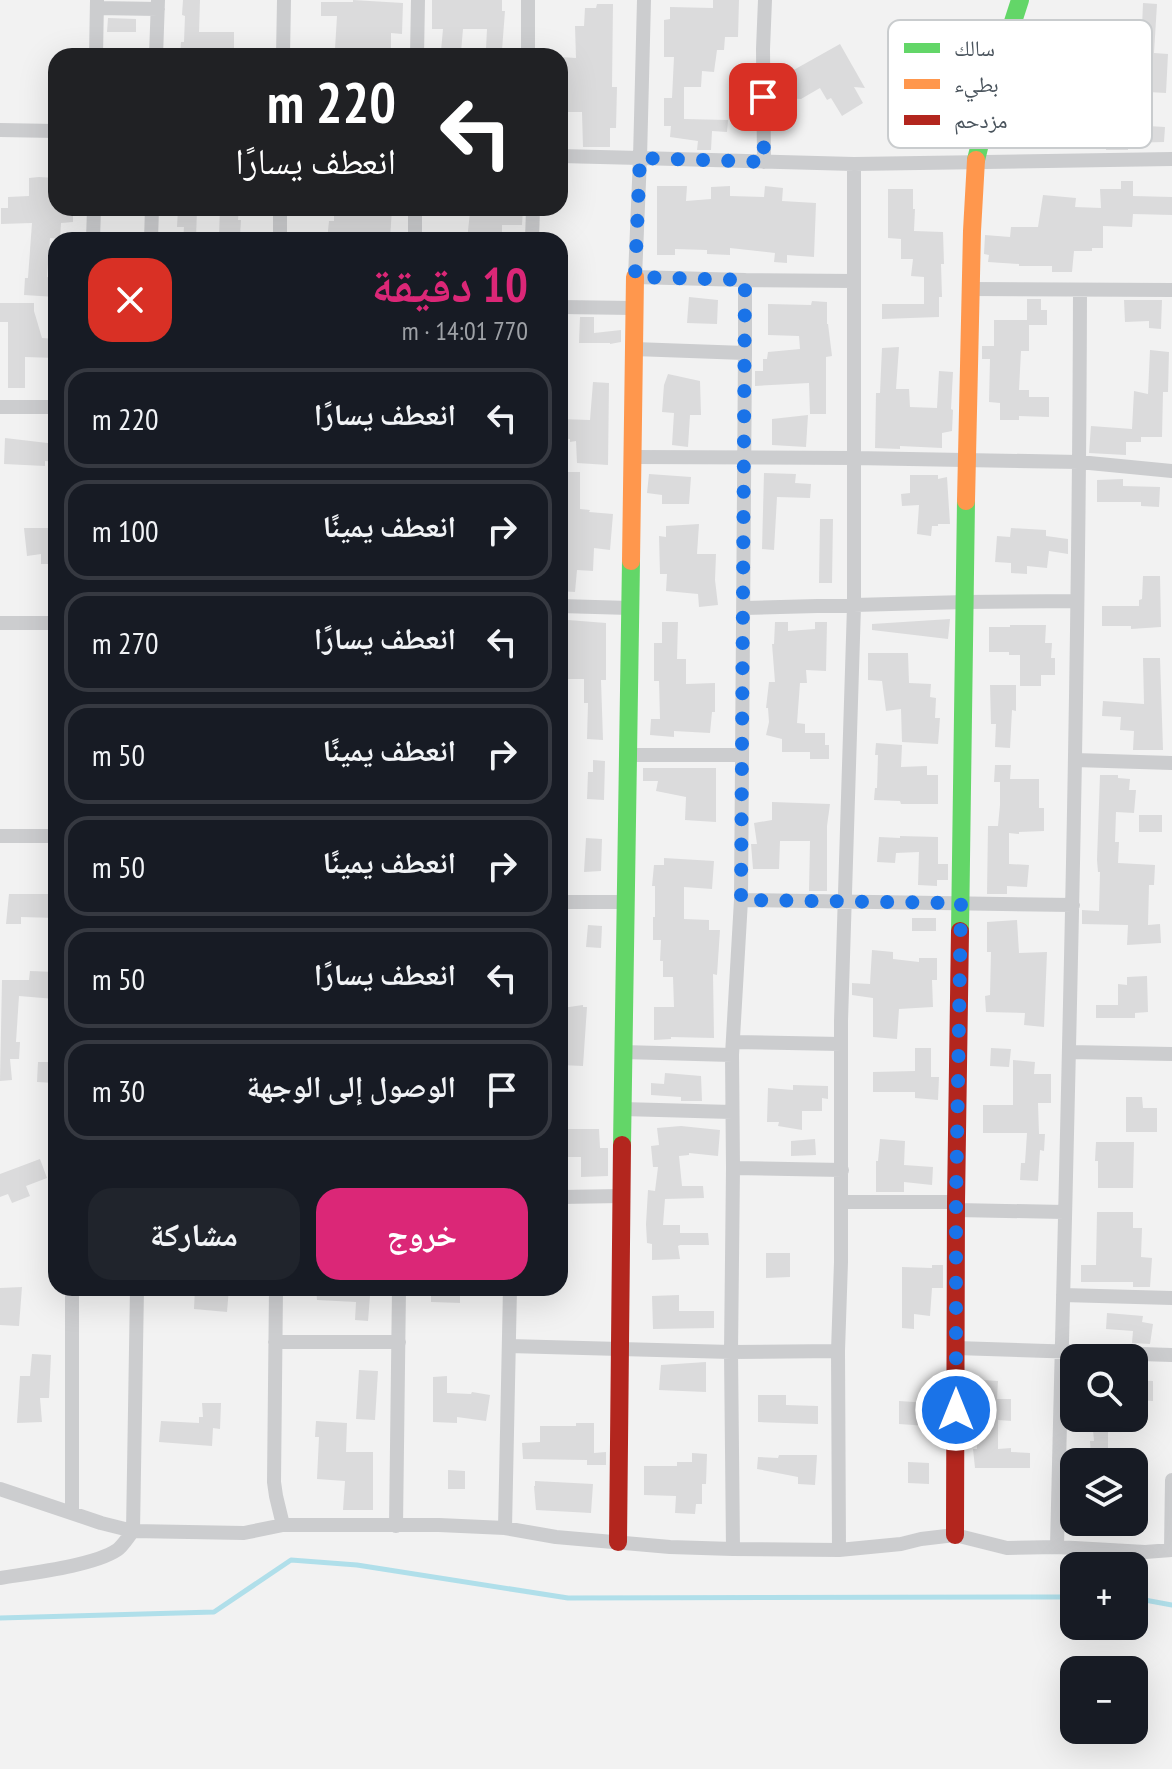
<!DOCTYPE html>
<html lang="ar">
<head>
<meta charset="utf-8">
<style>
	body { margin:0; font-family:"PT Sans Narrow","Noto Naskh Arabic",sans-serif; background:#20242c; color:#f1f3f6; direction:rtl; height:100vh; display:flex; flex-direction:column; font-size:30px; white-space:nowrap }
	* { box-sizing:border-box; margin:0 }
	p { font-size:26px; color:#9ea1a6 }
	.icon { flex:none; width:44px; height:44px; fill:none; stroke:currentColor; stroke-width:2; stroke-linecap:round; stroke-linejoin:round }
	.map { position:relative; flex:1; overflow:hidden; direction:ltr }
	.details { position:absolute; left:48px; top:232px; width:520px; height:1064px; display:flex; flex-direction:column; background:#171b24; border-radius:24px; box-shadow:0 8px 32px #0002; direction:rtl }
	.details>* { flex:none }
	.top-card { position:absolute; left:48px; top:48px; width:520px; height:168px; border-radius:24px; box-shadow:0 8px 32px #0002; direction:rtl; background:#202124; color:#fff; overflow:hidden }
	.buttons { position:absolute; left:1060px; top:1344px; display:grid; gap:16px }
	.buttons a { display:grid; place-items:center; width:88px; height:88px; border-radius:16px; background:#171b24; box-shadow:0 8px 32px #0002; font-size:40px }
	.pin { position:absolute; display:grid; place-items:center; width:68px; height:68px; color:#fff; margin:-34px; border-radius:16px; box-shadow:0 4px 12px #0006 }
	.me { position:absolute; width:88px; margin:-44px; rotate:0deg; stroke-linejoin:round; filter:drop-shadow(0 0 6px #0008) }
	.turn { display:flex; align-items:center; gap:28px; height:168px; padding:0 40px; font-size:36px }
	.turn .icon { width:104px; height:104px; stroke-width:2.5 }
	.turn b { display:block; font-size:56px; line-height:68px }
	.round { display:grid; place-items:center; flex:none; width:84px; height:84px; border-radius:24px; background:#20242c }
	.headline { display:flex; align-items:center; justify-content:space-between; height:136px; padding:0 40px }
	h1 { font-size:48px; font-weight:700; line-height:60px; color:#db2777 }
	.action { display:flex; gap:16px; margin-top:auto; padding:16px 40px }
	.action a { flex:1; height:92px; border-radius:24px; background:#db2777; color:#fff; font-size:32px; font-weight:700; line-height:92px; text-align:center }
	.action a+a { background:#20242c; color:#f1f3f6 }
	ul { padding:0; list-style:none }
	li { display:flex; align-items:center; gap:24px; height:100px; margin:0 16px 12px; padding:0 24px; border:4px solid #363941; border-radius:24px }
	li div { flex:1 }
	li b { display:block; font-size:30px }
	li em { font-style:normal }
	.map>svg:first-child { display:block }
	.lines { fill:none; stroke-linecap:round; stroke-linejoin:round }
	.stream { stroke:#b0dfea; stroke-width:5 }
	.building { fill:#dbdbdc }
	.street { stroke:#cccdcf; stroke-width:14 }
	.fast { stroke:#63d668; stroke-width:18 }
	.slow { stroke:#ff974d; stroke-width:18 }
	.jam { stroke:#b3261e; stroke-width:18 }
	.route { stroke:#1a73e8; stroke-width:14; stroke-dasharray:0 25.2 }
	.key { fill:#fff; stroke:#c9ccce; stroke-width:2 }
	.key-label { font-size:22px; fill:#4a545d }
</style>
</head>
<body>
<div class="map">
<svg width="1172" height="1769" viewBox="0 0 1172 1769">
	<rect width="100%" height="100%" fill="#f2f2f2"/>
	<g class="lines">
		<!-- stream -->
		<path class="stream" d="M1134 1598 1172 1605
			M0 1618 214 1612 291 1560 357 1565 568 1598 1074 1597"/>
	</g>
	<!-- building -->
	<path class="building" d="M183 0H200L199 32H234V51L201 50 200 56H180L181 42H184L185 16 182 15Z
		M353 0 403 3 402 34 391 33V56H346V50L335 49 337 16H321V2H353Z
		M432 0H502V11H505L502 50 486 49 487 29H463L461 52 441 51 443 29H432Z
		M713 0H739L738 37H725L724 50H717L714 72 702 71 701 87H684V119L728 120 727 132 712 131 711 150H697L698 141 670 137 671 126H664V98H672L674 57H664V20L670 19V7L713 8Z
		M1143 3 1157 4 1154 53 1168 54 1166 93 1130 91V124H1148V126L1165 127 1164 142 1128 143V150H1106V123H1094V87L1127 88V60H1116L1114 27H1142Z
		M597 4H613L612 87H617L616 128H610V147H583L582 112H560V57L576 58 575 26H584L585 8H596Z
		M108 18 136 19V32H107Z
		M840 44 865 88 854 87 863 103 842 116 831 98 827 100 820 88 801 99 784 98 774 81Z
		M39 177 56 178V208H60V210H73V222L61 223 60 239 50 238 47 277 56 278V297L24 295 25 278H28L32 223 1 224V208H8V197L29 196V178Z
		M1121 181H1133V196L1172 197V215L1133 214 1132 227 1103 226V248H1092V251H1074L1072 272H1052V266H1019V264L988 262 989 255 984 254 985 235 1010 237 1011 227H1038L1043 195 1076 198 1075 207 1101 208 1100 189H1121Z
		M657 186H687L686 201 711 199V187L730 186V196L764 197 765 186 783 188 782 201 816 203 814 257 787 255V263L774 262 775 253 730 248V255L707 254V250L675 249V255H657Z
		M888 189H913V209H915L914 231 943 232 944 264H941L942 297H939V317L882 319V304H924V277L911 276 913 259H901V239L888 238Z
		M178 208H197L196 240H183L184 227H177Z
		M220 208H239L238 220H241L240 237 219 236Z
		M334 208H392L390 240H327L329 221H334Z
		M473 208H523L522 225H502V233H480V240H467L470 212H473Z
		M689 297 718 300 717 324 687 323Z
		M1027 299H1041V310H1047V325H1029V351H1021L1019 390H1029V397H1049V417L1019 416V420H1000V403L989 402 990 359H982V346H994V320H1027Z
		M1124 300H1162L1161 329 1149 328V321L1125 322Z
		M812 301 827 302V324H828L832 356 826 357V414H810L809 383 755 386V371H763V359H767L768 352 800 349 799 336 768 335V304L811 305Z
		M0 303H34V311L42 338 56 339V358L25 357V388H8V322H0Z
		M580 317H594V333L621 330V342L610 344V343H579Z
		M899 347 896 389H909L910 407 937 408 939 371 953 372 951 409 953 410 952 431 942 433V448L900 446V449L875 448 876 393H880L882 348Z
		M1150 350 1169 352 1168 392H1163L1162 437H1141V442H1126V455L1089 453 1091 426 1132 429 1134 391 1148 394Z
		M668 374 700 381 701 415H690L688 447 672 445 674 413 662 412 664 385Z
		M593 382 609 383 608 465 577 463 576 441 570 442V439L560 438V419L590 420Z
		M808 415 806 447 772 445V419Z
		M5 438 56 444V462L45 461V466L4 464Z
		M560 472H580V509L590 510 589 512 613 514 610 550 594 548 593 571 577 570 575 592 560 591Z
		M764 473 796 474 795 483 811 484 810 498 777 497 774 550 762 549Z
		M649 474 691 477 689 504H662V495L647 493Z
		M910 475H938V479L947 477 950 524H938V526H932L931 536 917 534 919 505 902 506 901 494 910 493Z
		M1123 479V486L1160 487 1159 507 1141 506V502H1097V480Z
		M820 519H833L832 583H819Z
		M699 524 697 554H716L715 580 718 605 699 607 698 594 666 591 667 574H660L659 536 666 537V526Z
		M24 528H56V564H41V554L27 556Z
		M1011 528 1046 530V536L1068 539V554L1049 551 1047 568 1027 566V574L1011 573V563L995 562 997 536 1010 537Z
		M1143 576H1160L1161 627 1131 629V626H1102V606H1139V600L1142 599Z
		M950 619 948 639 872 630V624Z
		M568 620 606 623V680H601L603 740 587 739 588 703H584V679H560V653H565Z
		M662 622H678L677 659H686V684L715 683V712H712L710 733 674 731V737L650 735 651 719H660L659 681H654V643H662Z
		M775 622H788V631L815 629V622H827L826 671 806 670 807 683H800L797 723 805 724V733H825V745H829V759H810V752H782V739L766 735 769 722 768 708H766L769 682H775L772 644H774Z
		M1010 625H1046L1045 643H1052L1051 658H1055V675H1041V686H1020V655H1009V652H989V627H1010Z
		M868 653H908L909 683 931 684 930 697 936 698 935 718H940L938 744 902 742 901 709 886 711 882 681 868 680Z
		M1143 658H1160L1163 750H1133L1134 731 1120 730 1121 717 1102 716 1103 701 1144 704Z
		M990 685H1016V711L1012 710 1010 748 995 747 996 724H991Z
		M876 743 902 745 901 767 927 766V775H938V804H901L900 801 874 800 875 788H877L878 755H875Z
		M593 760 605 761 604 800 587 799 588 772H593Z
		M995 765H1011L1010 779H1039V808H1044V831L1019 832V834L1009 833V864L1029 865 1027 887 1007 886V894H987L988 826H998L1000 805V782H994Z
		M643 768H716V822L685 820 686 797 656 791 658 781H643Z
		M1100 775H1118V778L1130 779 1129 790H1136L1134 813 1116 812 1115 842H1119L1118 863 1155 865 1154 885H1149L1148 925 1160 924 1161 943 1127 945 1128 925 1082 924V910L1099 911 1100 872H1098L1097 860Z
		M772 802 830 804 827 826V891H809L810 841H780L779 869H753L751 844H757L754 823 772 820Z
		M1139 815H1162V832H1139Z
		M900 836 938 837V864H948V880H937V886L918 885 919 852 896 853 895 863 877 862 879 837 900 838Z
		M586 838 602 839 601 871 584 872Z
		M664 858 714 861 712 889 684 887V919L709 920V930H720L717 975 713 974 714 1038 671 1037V1039L654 1040V1007H674L673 977H663V961H660L661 940H653V917H655V886H652L654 865H664Z
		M9 894H56V918L21 917V924H6Z
		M912 918H936V931H912Z
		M1017 920 1019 953 1047 952 1044 1027 1024 1025 1025 1013 986 1012 985 996 990 995 991 952H987V922Z
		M588 925 602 926 601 948 586 947Z
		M872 950 893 952V959L919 962V958H937V980H932L933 1007 899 1009 897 1039 873 1037V998L852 995V983L870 984Z
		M30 971 56 972 55 999 19 996 16 1042H20L19 1059H10L12 1080 0 1081 2 980H29Z
		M1147 976 1148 1012 1135 1013V1018H1096V1005H1118V984L1127 985V977Z
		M583 1005V1007H587L583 1066 560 1065V1025H564L562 1008Z
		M915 1048H931V1077H939L938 1100 915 1098V1092H873V1072L915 1071Z
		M991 1048 1011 1049 1009 1067 990 1066Z
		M1013 1060 1035 1062 1034 1074H1051V1103H1038L1039 1134H1045L1044 1151 1040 1150 1038 1181 1020 1180 1021 1163H1025L1027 1133H983V1105H1013Z
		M38 1062H55L54 1083 37 1082Z
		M665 1073 701 1076 702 1101H681V1097L651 1095V1083L664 1084Z
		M793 1085 828 1086V1099L822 1098V1111H802V1130L778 1126 779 1122H767L768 1088 793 1090Z
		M1126 1097H1142L1143 1108H1157V1132H1126Z
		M681 1126 720 1130 718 1156 689 1153V1155L679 1156 682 1186H703L704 1198 665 1199 663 1225H680V1233H708L709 1245H680L678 1246 680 1259 652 1260V1244L647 1243 646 1224 648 1190 655 1191 658 1167H653L651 1146 659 1145 657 1128Z
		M561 1129H599L600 1148H608V1176L581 1177V1157H561Z
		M815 1139 816 1155 791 1156V1141Z
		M880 1139 905 1141 904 1165 933 1167 932 1185 904 1182V1192H876V1161H878Z
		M1096 1142H1134L1133 1188H1098V1161H1095Z
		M40 1159 47 1178 26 1186 30 1196 12 1203 8 1194 0 1197V1174Z
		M1097 1212H1133V1228H1142L1141 1257 1152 1258 1150 1287H1133V1282H1081V1265H1096Z
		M766 1253H790V1277L766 1278Z
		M932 1265H943V1288H932L930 1316 914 1314V1329L902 1328V1267L932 1268Z
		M22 1287 19 1326 0 1325V1288Z
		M195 1288H229L227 1312 194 1309Z
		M316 1288H368V1296H370L368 1321 355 1320 356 1302 317 1300Z
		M431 1288H460V1303L431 1302Z
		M679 1295V1311H714V1328L653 1329 652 1296Z
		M1107 1313 1143 1316 1142 1322 1153 1324 1150 1344 1132 1343 1133 1331 1106 1329Z
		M32 1354 51 1355 49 1398H40L42 1422 17 1423 20 1376H30Z
		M706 1362V1392L659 1390 661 1365Z
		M359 1370 378 1371 375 1420 356 1419Z
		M447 1376V1393L471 1394 472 1392 490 1395 486 1421 457 1417V1423L433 1422V1377Z
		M983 1380 998 1381 997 1399H1011V1421L998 1420V1449L1011 1448V1452L1030 1453V1468H975L973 1449H977V1420L980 1419Z
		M1134 1380 1153 1381V1401L1134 1400Z
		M758 1395H786V1405L818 1406V1424L758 1422Z
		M899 1401 928 1403 927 1426 899 1424Z
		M202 1403H221L220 1429 213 1428 212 1446 159 1442 161 1421 199 1423V1417H203Z
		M316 1421 347 1423 346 1452H373V1510H343L345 1481 317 1479 319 1437H315Z
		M576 1423H594V1453L606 1452V1465H587V1460L523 1459 522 1443 540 1442V1426H576Z
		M1093 1430H1108V1459H1091L1090 1441H1094Z
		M692 1453 707 1454 706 1484H702V1504H696L695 1514 675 1513 676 1496 644 1495V1466H677V1462H692Z
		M779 1455H817L815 1485 798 1484V1477L757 1469 758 1457 778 1458Z
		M908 1462 929 1463V1484L908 1483Z
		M448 1470 465 1471V1489H448Z
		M535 1481 593 1484 591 1513 536 1510 534 1486H535Z"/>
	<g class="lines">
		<!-- street -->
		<path class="street" d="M644 0 640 158 854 164 1172 159
			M97 8 158 9
			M96 56 97 0
			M156 56 158 0
			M283 56 284 0
			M417 56 418 0
			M528 56V0
			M0 130 56 131
			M560 156 640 158 635 277 745 280V353L634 349
			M764 162 763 49 765 0
			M93 240 94 208
			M151 240 152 208
			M280 240V208
			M415 240V208
			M532 240 533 208
			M745 280 854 281
			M971 289 1172 290
			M560 307 634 308
			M0 407H56
			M633 457 855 458 1079 462 1172 471
			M560 606 630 608
			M744 608 965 602 1076 601
			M0 623H56
			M629 755H742
			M1075 760 1172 763
			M0 836H56
			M741 900 1073 905
			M560 902H626
			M733 1042 841 1044
			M623 1052 732 1055
			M1070 1052 1172 1054
			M622 1109 732 1112
			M733 1168 842 1170
			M560 1197 622 1196
			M841 1202H956
			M957 1210 1064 1212
			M276 1288 274 1482 276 1496 283 1525
			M1063 1295 1172 1298
			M275 1342H399
			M509 1346 731 1352 838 1351
			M956 1348 1172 1355
			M0 1489 101 1523 133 1531 244 1533 283 1525H439L505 1528 556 1537 670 1547 733 1549 839 1550 901 1544 921 1539 955 1535 1007 1548 1057 1547 1145 1552 1172 1550
			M72 1513V1288
			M396 1526 399 1288
			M505 1528 510 1288
			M1057 1547C1067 1128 1079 709 1080 290
			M733 1549 731 1352 733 1168 732 1055 741 900 745 353
			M839 1550 838 1351 841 1262V1021L854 606V164
			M1171 1550 1172 1480
			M0 1578C30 1573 93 1566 117 1550 123 1546 128 1537 133 1531L137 1288"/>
		<!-- fast -->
		<path class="fast" d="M976 160 1000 62 1020 0
			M960 931 966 501
			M622 1145 631 561"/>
		<!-- slow -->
		<path class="slow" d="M966 501 972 231 976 160
			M631 561 635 277"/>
		<!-- jam -->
		<path class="jam" d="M955 1535 956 1202 960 931
			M618 1542 622 1145"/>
	</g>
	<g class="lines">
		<!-- route -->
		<path class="route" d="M763 97 764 162 640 158 635 277 745 280 741 900 961 903 956 1202V1410"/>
	</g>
	<!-- legend -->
	<rect x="888" y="20" width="264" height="128" rx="12" class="key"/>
	<rect x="904" y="43" width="36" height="10" fill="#63d668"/>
	<rect x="904" y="79" width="36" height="10" fill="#ff974d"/>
	<rect x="904" y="115" width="36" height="10" fill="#b3261e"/>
	<g class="key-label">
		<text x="954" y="56">سالك</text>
		<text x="954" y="92">بطيء</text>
		<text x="954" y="128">مزدحم</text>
	</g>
</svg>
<div class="buttons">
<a><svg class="icon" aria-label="search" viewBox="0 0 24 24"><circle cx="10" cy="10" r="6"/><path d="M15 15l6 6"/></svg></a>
<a><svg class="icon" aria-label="layers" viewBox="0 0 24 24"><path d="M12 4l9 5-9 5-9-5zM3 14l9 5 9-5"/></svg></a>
<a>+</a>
<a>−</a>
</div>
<div class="pin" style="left:763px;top:97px;background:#d93025"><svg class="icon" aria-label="arrive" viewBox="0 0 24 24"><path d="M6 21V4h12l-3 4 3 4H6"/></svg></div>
<svg class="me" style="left:956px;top:1410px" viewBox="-20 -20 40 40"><circle r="17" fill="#1a73e8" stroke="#fff" stroke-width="3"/><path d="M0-11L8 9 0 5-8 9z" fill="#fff"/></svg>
<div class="top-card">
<div class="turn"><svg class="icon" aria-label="left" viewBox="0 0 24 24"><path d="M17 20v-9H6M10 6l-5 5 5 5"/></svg><div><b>220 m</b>انعطف يسارًا</div></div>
</div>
<section class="details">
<div class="headline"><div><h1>10 دقيقة</h1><p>770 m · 14:01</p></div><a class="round" style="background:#d93025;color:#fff"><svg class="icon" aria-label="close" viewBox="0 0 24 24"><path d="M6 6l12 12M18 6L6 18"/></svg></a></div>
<ul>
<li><svg class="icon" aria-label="left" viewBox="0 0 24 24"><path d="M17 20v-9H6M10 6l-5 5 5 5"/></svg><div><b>انعطف يسارًا</b></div><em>220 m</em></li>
<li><svg class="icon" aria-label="right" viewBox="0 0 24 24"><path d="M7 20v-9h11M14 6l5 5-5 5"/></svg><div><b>انعطف يمينًا</b></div><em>100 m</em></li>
<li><svg class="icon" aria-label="left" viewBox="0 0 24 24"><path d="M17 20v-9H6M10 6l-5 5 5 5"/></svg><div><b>انعطف يسارًا</b></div><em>270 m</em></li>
<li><svg class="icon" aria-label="right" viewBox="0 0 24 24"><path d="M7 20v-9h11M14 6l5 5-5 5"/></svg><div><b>انعطف يمينًا</b></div><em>50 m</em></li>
<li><svg class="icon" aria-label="right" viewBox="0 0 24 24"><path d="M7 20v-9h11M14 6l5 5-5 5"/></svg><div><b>انعطف يمينًا</b></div><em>50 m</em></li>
<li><svg class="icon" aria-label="left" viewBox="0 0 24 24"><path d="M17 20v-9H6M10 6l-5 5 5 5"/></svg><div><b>انعطف يسارًا</b></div><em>50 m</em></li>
<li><svg class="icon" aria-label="arrive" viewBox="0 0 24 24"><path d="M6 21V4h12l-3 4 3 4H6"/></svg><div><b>الوصول إلى الوجهة</b></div><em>30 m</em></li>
</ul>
<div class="action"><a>خروج</a><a>مشاركة</a></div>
</section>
</div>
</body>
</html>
